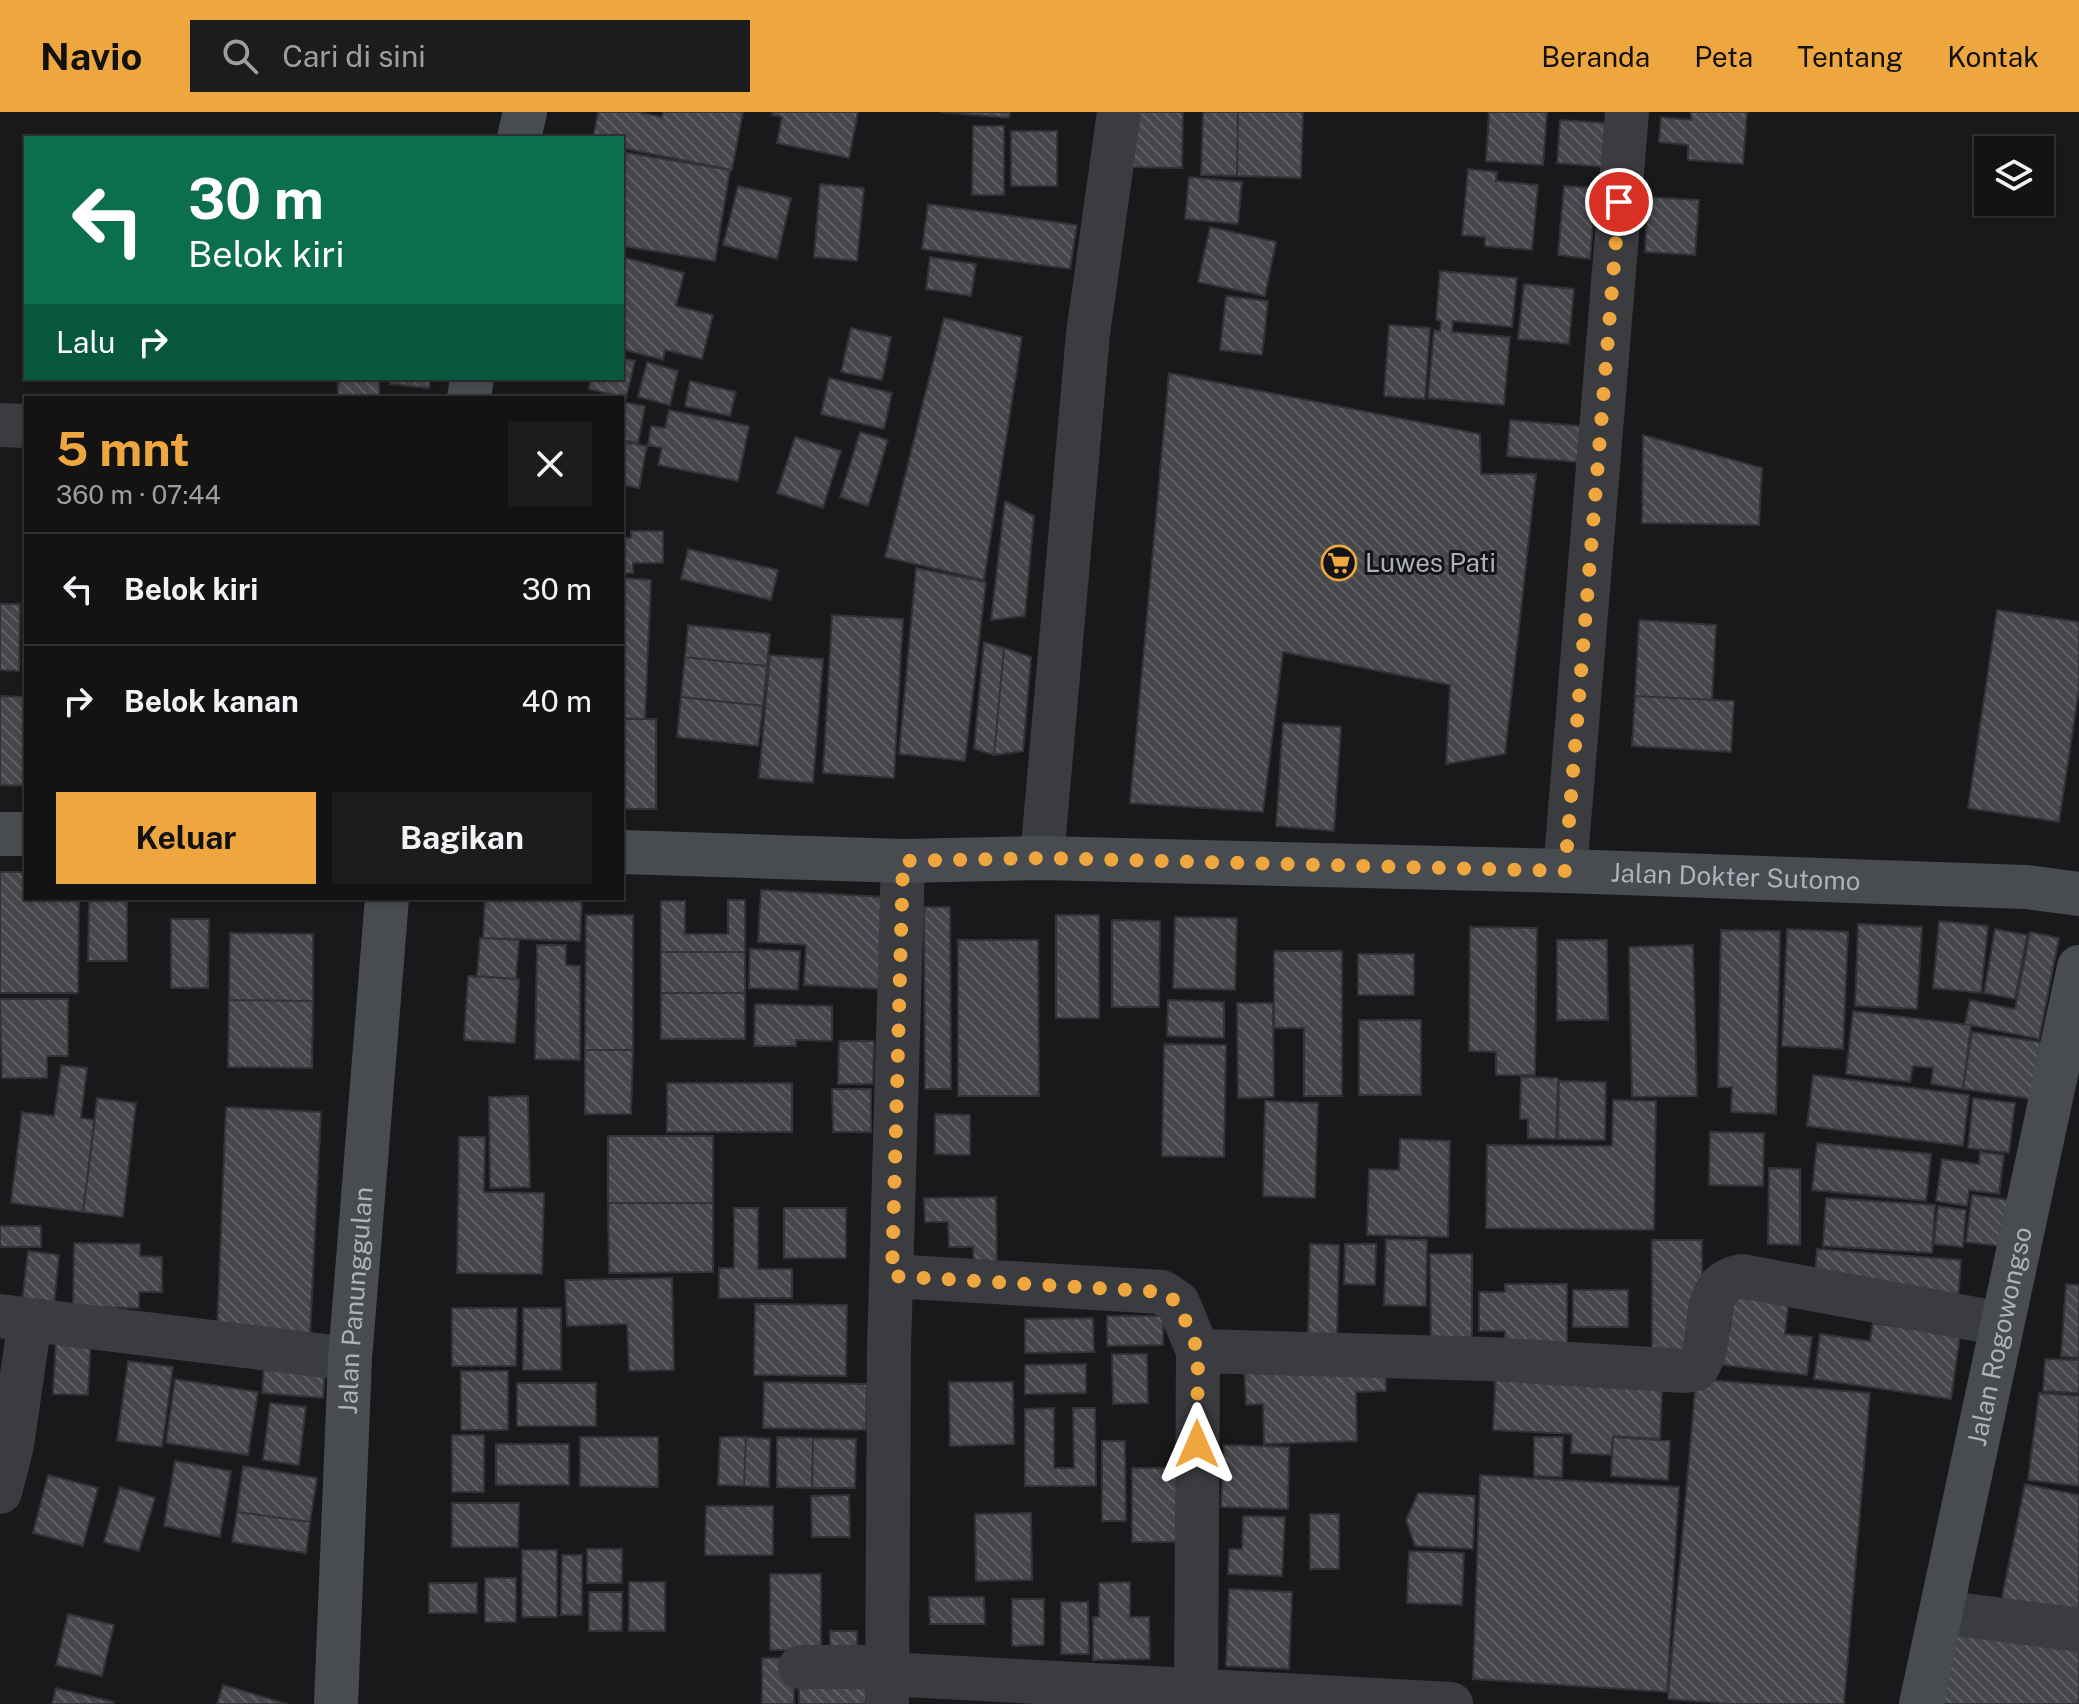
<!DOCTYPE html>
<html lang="id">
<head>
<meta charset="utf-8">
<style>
	body { margin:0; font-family:"Public Sans",sans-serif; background:#1c1c1d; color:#f1f3f6; height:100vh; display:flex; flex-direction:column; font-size:30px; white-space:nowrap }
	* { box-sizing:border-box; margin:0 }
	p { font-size:26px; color:#9d9ea0 }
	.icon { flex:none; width:44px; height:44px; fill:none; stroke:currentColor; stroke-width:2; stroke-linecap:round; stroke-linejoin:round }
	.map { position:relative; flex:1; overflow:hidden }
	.panel { position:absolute; left:24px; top:284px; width:600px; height:504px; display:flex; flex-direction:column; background:#131314; border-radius:0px; box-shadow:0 2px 6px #0004,0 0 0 2px #323234 }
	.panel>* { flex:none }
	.top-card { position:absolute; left:24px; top:24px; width:600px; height:244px; border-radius:0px; box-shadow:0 2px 6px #0004,0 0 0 2px #323234; background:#0b6e4f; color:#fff; overflow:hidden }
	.buttons { position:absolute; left:1974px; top:24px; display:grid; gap:16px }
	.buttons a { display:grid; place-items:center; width:80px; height:80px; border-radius:0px; background:#131314; box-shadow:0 2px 6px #0004,0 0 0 2px #323234; font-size:40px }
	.pin { position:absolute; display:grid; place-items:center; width:68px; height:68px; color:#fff; margin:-34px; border:4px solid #fff; border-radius:50%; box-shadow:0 2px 8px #0007 }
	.me { position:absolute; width:88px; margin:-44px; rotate:0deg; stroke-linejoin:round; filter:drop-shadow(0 0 6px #0008) }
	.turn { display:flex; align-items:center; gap:28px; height:168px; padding:0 32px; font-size:36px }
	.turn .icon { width:104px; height:104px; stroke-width:2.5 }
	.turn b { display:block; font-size:56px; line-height:68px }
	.then { display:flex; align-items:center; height:76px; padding:0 32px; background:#0003; gap:16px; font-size:30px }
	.round { display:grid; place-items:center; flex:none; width:84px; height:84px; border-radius:0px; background:#1c1c1d }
	.summary { display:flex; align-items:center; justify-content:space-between; height:136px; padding:0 32px }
	h1 { font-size:48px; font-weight:700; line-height:60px; color:#eea63e }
	.primary-button { display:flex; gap:16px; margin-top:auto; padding:16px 32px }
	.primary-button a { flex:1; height:92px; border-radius:0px; background:#eea63e; color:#111; font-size:32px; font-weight:700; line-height:92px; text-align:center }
	.primary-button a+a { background:#1c1c1d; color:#f1f3f6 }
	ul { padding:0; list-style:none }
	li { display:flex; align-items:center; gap:24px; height:112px; padding:0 32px; border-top:2px solid #323234 }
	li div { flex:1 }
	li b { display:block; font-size:30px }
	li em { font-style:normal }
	header { display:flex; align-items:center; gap:48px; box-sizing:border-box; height:112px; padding:0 40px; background:#eea63e; color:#111 }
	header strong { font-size:38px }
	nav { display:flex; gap:44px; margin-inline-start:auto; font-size:28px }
	.search { width:560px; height:72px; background:#1c1c1d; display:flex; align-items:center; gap:20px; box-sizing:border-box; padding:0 28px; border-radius:0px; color:#9d9ea0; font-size:30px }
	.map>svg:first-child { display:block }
	.building { fill:url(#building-back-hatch); stroke:#333337; stroke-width:2 }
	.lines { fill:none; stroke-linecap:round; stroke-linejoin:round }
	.street { stroke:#3a3c40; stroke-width:44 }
	.secondary { stroke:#484b50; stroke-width:44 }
	.route { stroke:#eea63e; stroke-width:14; stroke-dasharray:0 25.2 }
	.labels { text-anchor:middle; stroke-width:6; stroke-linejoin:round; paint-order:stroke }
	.poi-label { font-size:26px; fill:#acb1ba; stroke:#141416; text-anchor:start }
	.street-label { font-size:26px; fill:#acb1ba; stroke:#141416 }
</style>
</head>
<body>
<header>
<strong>Navio</strong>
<div class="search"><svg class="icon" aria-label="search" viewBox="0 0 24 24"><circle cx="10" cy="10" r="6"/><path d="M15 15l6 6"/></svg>Cari di sini</div>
<nav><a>Beranda</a><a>Peta</a><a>Tentang</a><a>Kontak</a></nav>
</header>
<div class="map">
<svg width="2079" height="1592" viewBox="0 0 2079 1592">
	<defs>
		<pattern id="building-back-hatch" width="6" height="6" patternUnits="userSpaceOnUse" patternTransform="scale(2)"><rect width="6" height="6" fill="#46474b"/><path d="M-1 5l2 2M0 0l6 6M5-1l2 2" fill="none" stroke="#5e5f63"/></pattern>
	</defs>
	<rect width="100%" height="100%" fill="#19191b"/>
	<!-- building -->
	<path class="building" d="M598 0H638L662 5 663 0H743L732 58 622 36V26H593Z
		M773 0H858L849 46 777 31 782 5 772 3Z
		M940 0H1010L1009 6Z
		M1131 0H1183L1182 56 1129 55Z
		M1203 0H1238L1237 64 1201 63Z
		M1238 0H1303L1301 66 1237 64Z
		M1489 0H1547L1543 53 1486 49Z
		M1691 0H1747L1743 52 1688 48V33L1659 30 1661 5 1691 8Z
		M1560 8 1607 11 1604 55 1557 51Z
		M973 14H1004V83H972Z
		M1011 19H1057V74H1011Z
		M622 40 730 58 715 149 622 134Z
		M1468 57 1497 60 1496 69 1538 73 1532 138 1485 134V125L1462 123Z
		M1189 65 1242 70 1238 112 1185 107Z
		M820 72 864 76 857 149 814 145Z
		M738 74 791 86 777 147 723 133Z
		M1564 74 1596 76 1590 147 1558 143Z
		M1648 85 1699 88 1695 143 1645 140Z
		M928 92 1077 113 1070 157 922 137Z
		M1210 115 1276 130 1265 184 1198 170Z
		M622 145 684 161 676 194 713 203 702 247 665 238 663 248 622 237Z
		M930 145 976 152 971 184 926 177Z
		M1440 159 1517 166 1512 215 1453 209 1452 220 1510 225 1504 293 1428 286 1434 218 1440 219 1441 209 1436 208Z
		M1524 172 1574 177 1569 232 1518 227Z
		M1226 184 1268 189 1262 243 1220 238Z
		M944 206 1022 225 984 468 885 445Z
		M1389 213 1430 216 1425 287 1384 284Z
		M851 216 891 225 882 268 841 260Z
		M622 246 635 249 626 286 589 277 591 266H622Z
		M647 250 678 259 670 293 638 285Z
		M1169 261 1480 322 1481 362H1536L1505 642 1446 652 1450 573 1283 540 1263 700 1130 691Z
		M338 266H379V286H338Z
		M390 266H430L429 276 390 272Z
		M829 266 892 281 884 317 821 302Z
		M690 269 736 280 730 304 685 294Z
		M622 290 645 294 638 331 622 328Z
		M669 298 749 314 738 369 658 353 662 336 648 333 651 314 665 316Z
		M1510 308 1581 314 1577 350 1507 344Z
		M860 320 888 328 868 394 840 385Z
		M1643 323 1762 356 1759 413 1642 411Z
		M795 325 841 339 823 396 777 381Z
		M622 330 647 334 639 376 622 373Z
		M1005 389 1034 404 1025 504 991 508Z
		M631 419H663V451H633V461H622V426H631Z
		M688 437 778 458 771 488 681 467Z
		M916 456 986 470 965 649 899 642Z
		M622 466 651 468 645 607 622 606Z
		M0 492H20L19 559 0 558Z
		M1997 498 2079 510V577L2059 710 1968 696Z
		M832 503 903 507 894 666 823 661Z
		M1639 508 1716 513 1712 588 1635 584Z
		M688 513 770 522 767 554 685 545Z
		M984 530 1004 536 994 643 974 637Z
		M1004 536 1031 545 1023 639 994 643Z
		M770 543 823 547 813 671 759 666Z
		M685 545 767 554 763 594 681 585Z
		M0 584 26 585V674L0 673Z
		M1635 584 1734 589 1731 640 1632 634Z
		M681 585 763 594 758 634 677 625Z
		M622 607H656V697H622Z
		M1283 611 1341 615 1334 719 1276 714Z
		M0 760H26V786H79L78 881H0Z
		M761 778 885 785 880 877 804 873 806 833 758 830Z
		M89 786H127V849H88Z
		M485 786H582L580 829 483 826Z
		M728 788H745V840H661V789H685V822H728Z
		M924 795H950L951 977H925Z
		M586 803H633V938H585Z
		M1056 803H1099V906H1056Z
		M1175 805 1237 806 1235 878 1173 876Z
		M171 807H209L208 876H171Z
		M1112 808 1160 809 1159 895H1112Z
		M1939 809 1988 814 1981 881 1933 876Z
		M1858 812 1922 815 1917 897 1855 894Z
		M1470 815 1537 816 1535 963H1496V940L1469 939Z
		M1787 817 1848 820 1843 937 1782 934Z
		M1995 817 2027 823 2015 887 1984 881Z
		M1721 818 1780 819 1776 1002 1731 1000 1732 975H1718Z
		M2030 820 2059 826 2039 927 1965 912 1970 888 2015 897Z
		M230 821 313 822V889L229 888Z
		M480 826 519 828 516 867 477 864Z
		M958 828H1038L1039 984H958Z
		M1557 828H1607L1608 908H1557Z
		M537 833H566V853L580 854V948L535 947Z
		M1693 833 1697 984 1632 985 1629 835Z
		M750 837 800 839 798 878 749 876Z
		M1274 839H1342V984H1304V916H1274Z
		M661 840H745V881H661Z
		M1358 842H1414V883H1358Z
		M468 864 519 867 515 931 464 928Z
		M661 881H745V927H661Z
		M0 887H68V944H47V966H2Z
		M229 888 313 889 312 956 228 955Z
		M1168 888 1224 890V926L1167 924Z
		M1237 891H1273L1274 985 1238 986Z
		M755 892 832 894V929L796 928V934H754Z
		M1853 899 1971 913 1963 977 1931 972 1933 956 1913 954 1910 970 1846 962Z
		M1359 908H1421V983H1359Z
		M1972 920 2041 930 2032 987 1963 977Z
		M839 929H874L873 972H838Z
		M1164 932 1226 933 1224 1045 1162 1044Z
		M585 938H633L631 1002H585Z
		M61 953 87 956 81 1006 95 1008 83 1100 11 1091 22 1000 54 1004Z
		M1813 963 1969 983 1963 1034 1807 1014Z
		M1521 965 1558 966 1556 1027 1528 1026V1007H1520Z
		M1559 969 1606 970 1605 1028 1558 1027Z
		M667 971H792V1020H667Z
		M832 977H871V1020H833Z
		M528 984 530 1075 490 1076 489 985Z
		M97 986 136 991 123 1105 83 1100Z
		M1973 986 2015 991 2009 1041 1968 1036Z
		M1613 988 1656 989 1654 1118 1486 1116 1487 1033 1612 1034Z
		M1265 989 1318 991 1315 1086 1263 1084Z
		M226 995 321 1000 310 1223 217 1219Z
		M935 1002 970 1003V1043L935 1042Z
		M1710 1020 1764 1021 1763 1074 1709 1073Z
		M608 1024H713V1091H608Z
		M459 1025H485L484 1080 544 1081 542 1162 457 1161Z
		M1400 1027 1450 1029 1448 1125 1367 1123 1369 1057 1399 1058Z
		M1817 1031 1931 1042 1926 1089 1812 1078Z
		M1980 1040 2004 1043 1999 1082 1969 1078 1967 1094 1936 1089 1942 1047 1979 1052Z
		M1769 1056 1800 1057V1133L1768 1132Z
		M1972 1083 2020 1089 2015 1136 1966 1130Z
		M996 1085 997 1157 974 1158 973 1135H949L948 1110H925L924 1086Z
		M1826 1086 1935 1093 1932 1141 1823 1134Z
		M608 1091H713V1160L609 1161Z
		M1938 1094 1966 1098 1963 1135 1934 1132Z
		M734 1096H758V1157H792V1186H719V1156H734Z
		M784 1096H846V1146H784Z
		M0 1114H41V1135H0Z
		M1386 1127 1427 1128 1426 1194 1384 1193Z
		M1652 1128H1702V1249H1652Z
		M74 1131 140 1132V1144L162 1145V1180H139V1196L73 1195Z
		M1310 1132 1339 1133 1337 1225 1308 1224Z
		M1345 1132H1376L1375 1173 1344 1172Z
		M1817 1137 1961 1148 1958 1189 1814 1178Z
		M28 1139 59 1143 54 1193 22 1190Z
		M1430 1142H1472V1231H1431Z
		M672 1166 674 1258 629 1259 627 1212 567 1214 565 1168Z
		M1505 1172H1567V1241L1505 1242V1219H1479V1180H1505Z
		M2066 1172 2079 1173V1246L2061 1244Z
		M1573 1178H1628V1215H1573Z
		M1734 1178 1789 1185 1785 1222 1812 1225 1807 1263 1707 1251 1730 1218Z
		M755 1192 847 1193 846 1264 754 1263Z
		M452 1196H517L516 1254H452Z
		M523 1196H561V1258H523Z
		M1107 1204H1163V1233L1107 1234Z
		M1093 1206 1094 1240 1025 1241V1207Z
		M1873 1211 1960 1224 1951 1287 1814 1267 1820 1222 1870 1229Z
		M56 1225 91 1227 88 1283 53 1282Z
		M1112 1242H1147L1148 1291 1113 1292Z
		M1385 1245 1386 1279 1356 1280 1357 1329 1264 1332 1263 1292 1246 1293 1244 1249Z
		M2045 1247 2079 1248V1281L2043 1279Z
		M128 1249 173 1255 162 1335 117 1329Z
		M1086 1252V1281L1025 1282V1253Z
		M1496 1252 1663 1260 1660 1327 1613 1324 1611 1343 1571 1341 1572 1322 1493 1318Z
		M264 1253 325 1258 323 1286 262 1281Z
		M461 1259H508V1318H461Z
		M175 1267 258 1280 248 1343 166 1331Z
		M1696 1267 1870 1281 1844 1592H1731L1668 1587Z
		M764 1270 867 1272 866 1318 763 1316Z
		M949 1270H1013L1014 1332 950 1334Z
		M517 1271H596V1314H517Z
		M2039 1281 2079 1284V1374L2028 1368Z
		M270 1291 306 1295 299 1353 263 1348Z
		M1054 1296V1356H1074L1073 1296H1095L1096 1374H1025V1297Z
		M452 1323H484V1380H452Z
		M580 1325H658V1375L580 1374Z
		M720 1325H746L744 1374 718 1373Z
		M746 1325 770 1327 769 1375 744 1374Z
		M777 1325 813 1326 812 1376 777 1375Z
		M1534 1325H1563L1562 1365 1534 1364Z
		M1613 1325 1670 1329 1668 1368 1611 1364Z
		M813 1326 856 1327 855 1376H812Z
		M1102 1329H1125L1126 1409H1102Z
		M496 1332H569V1373H496Z
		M1224 1333 1289 1335 1288 1397 1221 1395Z
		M175 1349 231 1359 220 1425 164 1414Z
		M243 1354 317 1366 310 1410 237 1400Z
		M1132 1356H1182L1183 1430H1132Z
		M48 1363 98 1376 83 1434 33 1421Z
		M1480 1363 1679 1375 1667 1580 1473 1567Z
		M2025 1372 2079 1383V1506L2001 1490Z
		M120 1375 155 1386 139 1439 104 1430Z
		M1418 1381 1475 1384 1473 1437 1415 1434 1406 1408Z
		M849 1383 850 1425H812L811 1384Z
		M452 1391H519L518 1435H452Z
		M706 1394H773V1443H705Z
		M237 1400 310 1410 306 1441 232 1430Z
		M1031 1401 1032 1468 976 1469 975 1402Z
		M1310 1402H1339V1457H1310Z
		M1243 1404 1285 1405 1282 1464 1228 1462 1229 1437H1242Z
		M587 1437H622V1471H587Z
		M522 1438H557V1505H522Z
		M1409 1439 1464 1441 1462 1493 1407 1491Z
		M562 1443H582V1503H561Z
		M770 1462H821V1538H770Z
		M485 1466H516V1510H485Z
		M629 1470H665V1519H629Z
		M1130 1470V1505H1149L1150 1547 1093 1548V1505H1099V1471Z
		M429 1471H477V1501H429Z
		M1229 1477 1292 1480 1289 1557 1226 1554Z
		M589 1480H622V1519H589Z
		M929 1485H984L985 1512H930Z
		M1012 1487H1044V1533L1012 1534Z
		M1061 1490H1088L1089 1542H1061Z
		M68 1502 114 1513 102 1564 56 1553Z
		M1952 1505 2079 1523V1592H1940Z
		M830 1519H857V1551H830Z
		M762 1546H794V1592H762Z
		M799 1561H866V1592H799Z
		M223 1573 287 1592H217Z
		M56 1576 114 1590 113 1592H52Z"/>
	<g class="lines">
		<!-- street -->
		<path class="street" d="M0 313 26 314
			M1042 746 1088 222 1119 0
			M1565 759 1627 0
			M892 1164 1162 1180 1178 1191 1198 1239 1196 1578 1199 1592
			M0 1204 350 1247
			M1198 1239 1489 1247 1684 1259 1696 1257C1718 1229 1694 1173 1741 1164L2002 1212
			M0 1380 12 1333 30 1208
			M1941 1500 2079 1518
			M800 1555H887
			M887 1562 1451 1592
			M887 1592 889 1238 903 749"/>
		<!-- secondary -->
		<g class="secondary">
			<path d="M519 26 525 0"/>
			<path d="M469 286 472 266"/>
			<path d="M0 722H26"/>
			<path id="s1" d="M622 740 903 749 1042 746 1565 759 2026 775 2079 782"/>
			<path id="s2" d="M336 1592 350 1247 387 786"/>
			<path id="s3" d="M1921 1592 2079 855"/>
		</g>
	</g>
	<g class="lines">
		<!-- route -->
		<path class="route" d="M1197 1332 1198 1239 1178 1191 1162 1180 892 1164 903 749 1042 746 1565 759 1619 90"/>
	</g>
	<!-- icons -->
	<defs>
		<g id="supermarket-ring" transform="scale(1.8)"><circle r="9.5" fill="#141416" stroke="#eea63e" stroke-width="1.5"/><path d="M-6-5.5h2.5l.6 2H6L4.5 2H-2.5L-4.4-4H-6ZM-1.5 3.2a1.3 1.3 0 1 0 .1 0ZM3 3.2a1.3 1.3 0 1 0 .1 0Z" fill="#eea63e"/></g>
	</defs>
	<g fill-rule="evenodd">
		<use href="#supermarket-ring" x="1339" y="451"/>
	</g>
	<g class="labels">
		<!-- poi labels -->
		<g class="poi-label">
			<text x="1365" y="460">Luwes Pati</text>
		</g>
		<!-- street labels -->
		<g class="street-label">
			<text dy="9" stroke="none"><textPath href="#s1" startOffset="1114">Jalan Dokter Sutomo</textPath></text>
			<text dy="9" stroke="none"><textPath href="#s2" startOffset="404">Jalan Panunggulan</textPath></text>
			<text dy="9" stroke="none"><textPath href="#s3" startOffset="376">Jalan Rogowongso</textPath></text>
		</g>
	</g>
</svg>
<div class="buttons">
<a><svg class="icon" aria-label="layers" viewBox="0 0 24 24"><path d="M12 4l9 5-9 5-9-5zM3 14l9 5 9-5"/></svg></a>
</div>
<div class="pin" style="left:1619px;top:90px;background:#d93025"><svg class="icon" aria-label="arrive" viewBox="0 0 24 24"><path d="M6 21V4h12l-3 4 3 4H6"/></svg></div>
<svg class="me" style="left:1197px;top:1332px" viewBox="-20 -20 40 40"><path d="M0-17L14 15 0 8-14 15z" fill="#eea63e" stroke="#fff" stroke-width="4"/></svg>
<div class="top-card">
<div class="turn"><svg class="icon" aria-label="left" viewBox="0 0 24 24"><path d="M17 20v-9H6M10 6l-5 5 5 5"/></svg><div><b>30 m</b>Belok kiri</div></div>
<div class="then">Lalu<svg class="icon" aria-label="right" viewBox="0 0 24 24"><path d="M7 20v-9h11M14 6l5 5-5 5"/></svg></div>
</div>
<section class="panel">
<div class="summary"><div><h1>5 mnt</h1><p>360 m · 07:44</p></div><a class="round"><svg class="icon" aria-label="close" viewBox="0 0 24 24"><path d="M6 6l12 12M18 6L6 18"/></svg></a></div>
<ul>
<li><svg class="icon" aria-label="left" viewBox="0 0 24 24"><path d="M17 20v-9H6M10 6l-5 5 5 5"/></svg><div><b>Belok kiri</b></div><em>30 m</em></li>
<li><svg class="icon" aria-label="right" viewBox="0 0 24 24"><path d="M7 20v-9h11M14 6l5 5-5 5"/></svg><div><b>Belok kanan</b></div><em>40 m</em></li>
</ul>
<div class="primary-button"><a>Keluar</a><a>Bagikan</a></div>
</section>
</div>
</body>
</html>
